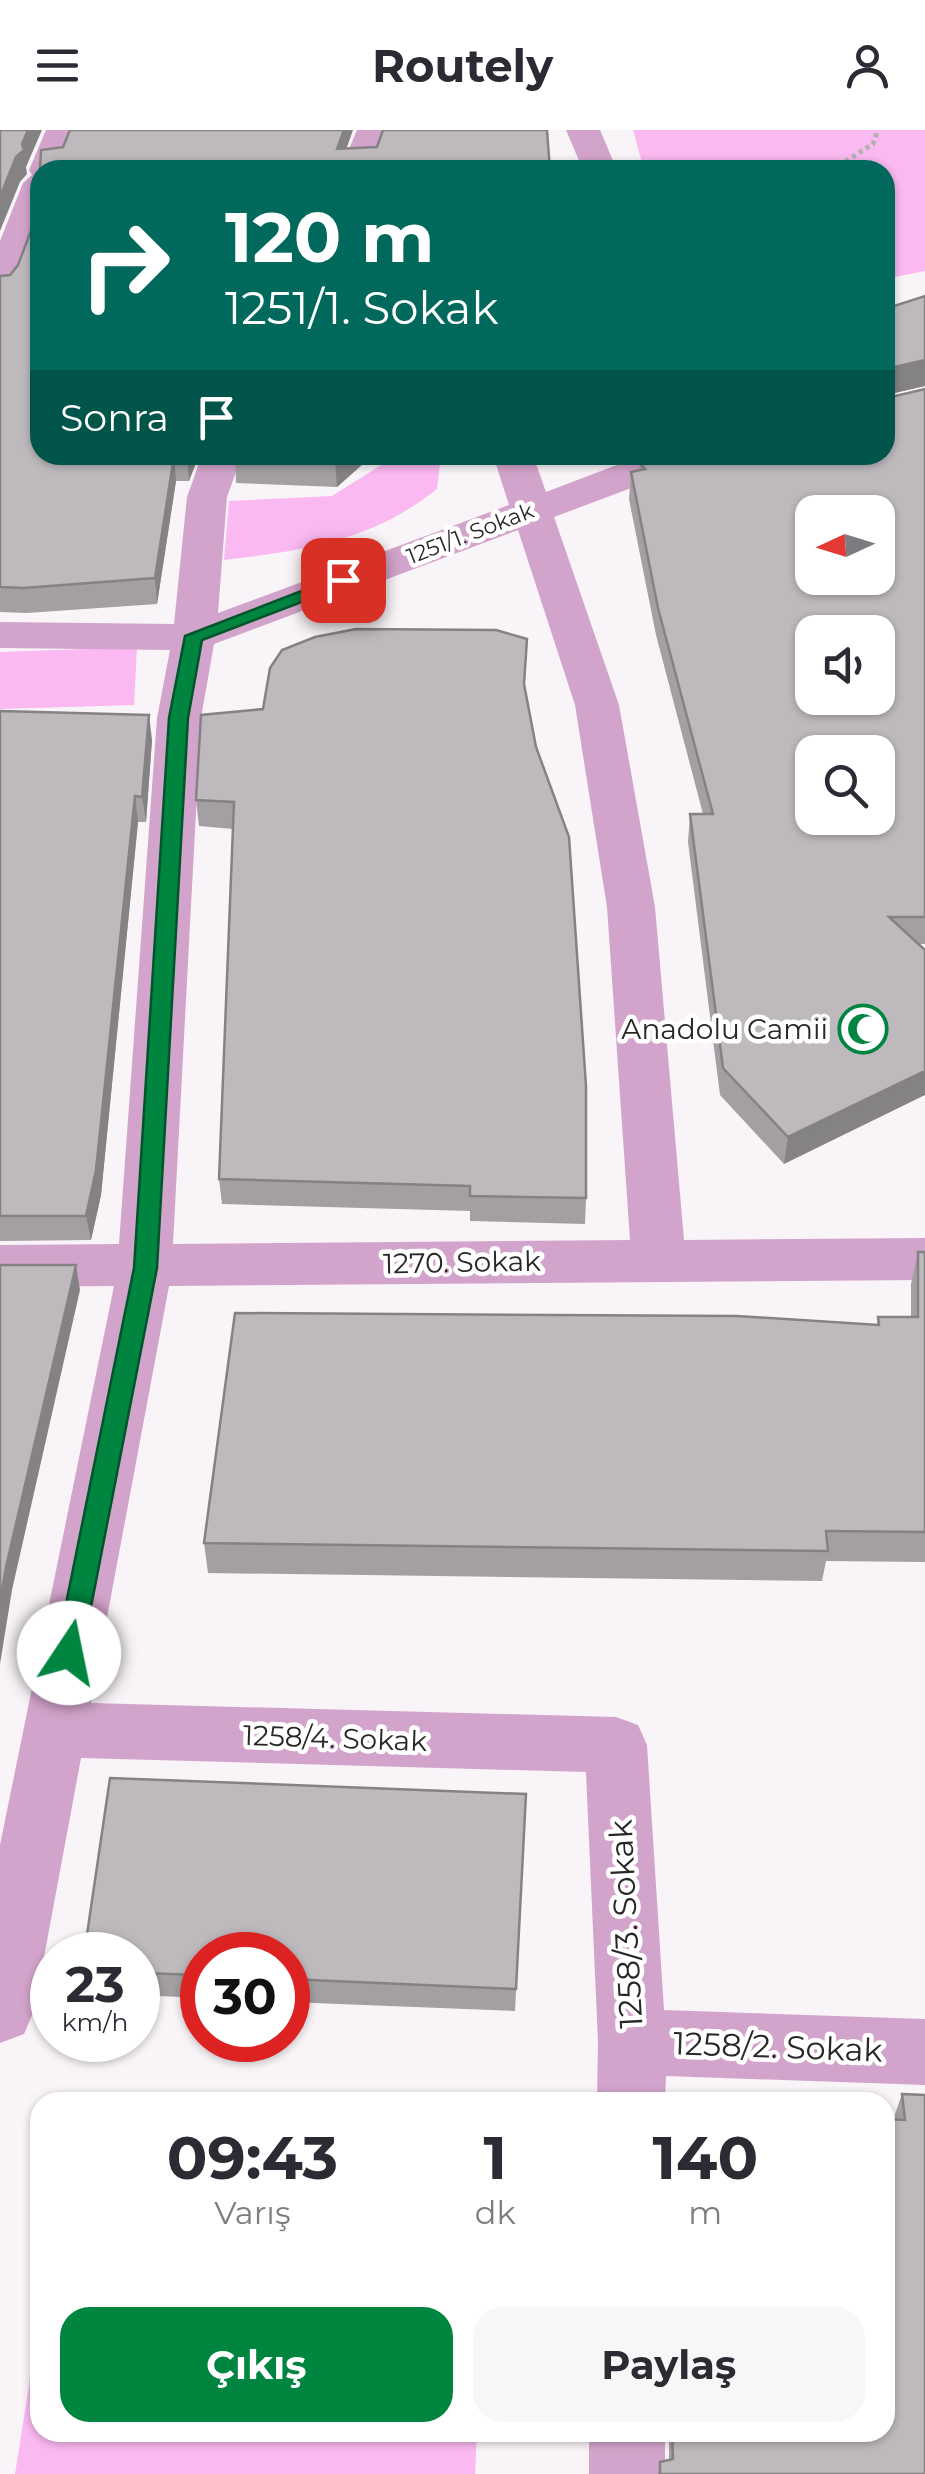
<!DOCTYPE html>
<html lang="tr">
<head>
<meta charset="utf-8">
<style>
	body { margin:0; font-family:Montserrat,sans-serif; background:#f7f7f7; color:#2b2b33; height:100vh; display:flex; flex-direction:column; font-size:38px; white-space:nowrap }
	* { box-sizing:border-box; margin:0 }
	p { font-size:32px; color:#7c7c81 }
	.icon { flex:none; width:55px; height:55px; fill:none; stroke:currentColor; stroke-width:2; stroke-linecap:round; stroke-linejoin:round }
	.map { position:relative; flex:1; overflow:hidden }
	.side { position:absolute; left:30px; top:1962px; width:865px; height:350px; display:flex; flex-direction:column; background:#fff; border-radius:30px; box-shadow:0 2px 8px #0004 }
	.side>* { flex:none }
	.guide { position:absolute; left:30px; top:30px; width:865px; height:305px; border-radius:30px; box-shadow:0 2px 8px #0004; background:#00695c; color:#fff; overflow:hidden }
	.needle { width:65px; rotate:266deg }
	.buttons { position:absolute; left:795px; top:365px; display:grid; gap:20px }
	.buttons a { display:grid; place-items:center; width:100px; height:100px; border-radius:20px; background:#fff; box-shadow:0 2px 8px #0004; font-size:50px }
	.speed { position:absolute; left:30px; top:1802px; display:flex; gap:20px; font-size:50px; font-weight:700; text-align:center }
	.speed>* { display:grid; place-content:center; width:130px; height:130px; border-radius:50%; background:#fff; box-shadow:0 2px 8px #0004; line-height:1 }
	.speed small { font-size:25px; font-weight:400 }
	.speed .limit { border:15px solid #d22; background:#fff; color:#111 }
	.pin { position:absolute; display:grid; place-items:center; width:85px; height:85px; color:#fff; margin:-42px; border-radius:20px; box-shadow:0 5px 15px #0006 }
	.me { position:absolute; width:110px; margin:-55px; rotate:11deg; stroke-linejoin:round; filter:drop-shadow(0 0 8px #0008) }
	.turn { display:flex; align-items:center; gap:35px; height:210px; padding:0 30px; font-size:45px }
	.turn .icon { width:130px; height:130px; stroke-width:2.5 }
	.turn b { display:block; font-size:70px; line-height:85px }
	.then { display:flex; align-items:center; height:95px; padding:0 30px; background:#0003; gap:20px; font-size:38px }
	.eta { display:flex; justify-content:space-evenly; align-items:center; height:170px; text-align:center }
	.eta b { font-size:60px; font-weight:700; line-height:70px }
	.cta { display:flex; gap:20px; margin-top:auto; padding:20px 30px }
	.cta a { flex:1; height:115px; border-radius:30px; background:#008541; color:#fff; font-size:40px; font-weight:700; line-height:115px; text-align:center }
	.cta a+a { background:#f7f7f7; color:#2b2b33 }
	header { display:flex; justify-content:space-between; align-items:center; height:130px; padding:0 30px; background:#fff; font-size:45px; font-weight:700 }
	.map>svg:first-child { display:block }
	.green { fill:#fab9f0 }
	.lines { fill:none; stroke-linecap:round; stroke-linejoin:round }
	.path { stroke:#b2afb1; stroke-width:5; stroke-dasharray:4 4; stroke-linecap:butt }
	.minor { fill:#d3a4cb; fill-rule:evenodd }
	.wall { fill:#a39fa3 }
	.shaded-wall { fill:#858284 }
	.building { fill:#beb9bd; stroke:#858284; stroke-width:2.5; fill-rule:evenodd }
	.route { fill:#008541; stroke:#00562a; stroke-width:2.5 }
	.labels { text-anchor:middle; stroke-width:9; stroke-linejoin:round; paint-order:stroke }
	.far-street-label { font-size:22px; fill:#292728; stroke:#fff }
	.poi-label { font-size:28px; fill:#292728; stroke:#fff; text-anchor:end }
	.street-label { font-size:28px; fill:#292728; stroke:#fff }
	.near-street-label { font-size:32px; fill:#292728; stroke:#fff }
</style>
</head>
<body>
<header><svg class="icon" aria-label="menu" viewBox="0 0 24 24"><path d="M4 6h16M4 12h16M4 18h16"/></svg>Routely<svg class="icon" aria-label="person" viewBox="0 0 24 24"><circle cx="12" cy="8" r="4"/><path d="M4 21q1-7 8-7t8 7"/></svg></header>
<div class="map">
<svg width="925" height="2344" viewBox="0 0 925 2344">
	<rect width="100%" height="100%" fill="#f9f4f8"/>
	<!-- green -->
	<path class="green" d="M633 0H925V141L885 149V40H644Z
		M397 325H441L437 359C370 412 306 420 224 430L229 371 332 366Z
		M137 517 134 575 0 579V522Z
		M40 2186V2302L477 2303 475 2344H15Z"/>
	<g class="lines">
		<!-- path -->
		<path class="path" d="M832 40 873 14 878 0"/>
		<!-- minor -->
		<path class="minor" d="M46 0H80L63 40H40V100L18 158 13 166 0 169V111L23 53 32 45 29 40Z
			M357 0H391L374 40H340Z
			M566 0H600L617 40H583Z
			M202 325H242L227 367 218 483 509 375 493 325H533L546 362 614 336 659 325H727L721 333 642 354 554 387 619 575 655 777 684 1110 925 1108V1150L169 1156 91 1573 616 1587 638 1595 647 1615 664 1880 925 1889V1955L666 1946 665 1972H597L598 1912 586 1642 81 1628 34 1881 24 1904 0 1913V1715L114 1156 0 1157V1115L119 1114 157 588 170 520 0 518V492L174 494 187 367ZM518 400 575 575 607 777 630 1110 173 1114 201 588 214 514Z
			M589 2302H665V2344H589Z"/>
	</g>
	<!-- wall -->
	<path class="wall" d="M0 146 40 325H199L189 351H176L157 474 27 483 0 482Z
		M925 166V256L886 265 887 268 925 259V814H918L784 1034 720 965 688 712 690 684H703L656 505 629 369 631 342 639 341 640 333 885 325V179Z
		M235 325H373L337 357 236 353Z
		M525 558 586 1068 585 1094 470 1091V1081L222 1074 219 1049 233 699 199 696 196 670Z
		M0 581 152 610 146 692H138L101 1065 91 1110 0 1111Z
		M918 1122H925V1432L826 1431 822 1451 208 1443 204 1413 877 1194 878 1187H911V1154Z
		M526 1664 515 1881 288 1872V1825H202V1868L138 1865V1825Z
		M902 1964 925 1965V2344H658L660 2332 669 2330V2302H885L895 1984Z"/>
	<!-- shaded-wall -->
	<path class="shaded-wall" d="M28 0H42L26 37 27 44 20 52 0 101V67Z
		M344 0H353L339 40 337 19Z
		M925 230V256L885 265 886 239Z
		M187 325H199L189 351Z
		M343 325H373L337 357 335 331Z
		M622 325H643L622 330Z
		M174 326 176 351 157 474 155 448Z
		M149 585 152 610 146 692 142 667Z
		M135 666 138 692 101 1065 91 1110 86 1086Z
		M925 941V965L784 1034 788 1007Z
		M76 1135 80 1160 12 1460 0 1534V1472L6 1437Z"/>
	<!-- building -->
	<path class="building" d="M0 0H28L22 14 24 20 16 27 0 67Z
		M70 0H344L337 19 377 17 383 0H547L550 40H40L41 20 63 17Z
		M40 77V325H187L174 326 155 448 23 458 0 457V146L10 145 18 135Z
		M925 166V230L886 239 887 268 925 259V787H889L925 820V941L788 1007 723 938 690 684H713L658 478 631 342 645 339 640 333 667 325H885V179ZM812 382H878V448H812ZM812 502H878V568H812ZM812 622H878V688H812Z
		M235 325H343L335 331 234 328Z
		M356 499 496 500 527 509 524 554 536 617 569 707 586 956V1068L470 1066V1056L219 1049 234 672 196 670 201 585 263 579 270 538 282 520 315 507Z
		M0 581 149 585 142 667 135 666 96 1040 86 1086H0Z
		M918 1122H925V1402L826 1401 828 1421 204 1413 235 1183 737 1186 879 1195 878 1187H918Z
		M0 1135H76L6 1437 0 1472Z
		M110 1648 526 1664 516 1859 288 1849V1825H202V1845L138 1843V1825H84Z
		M902 1964 925 1965V2344H660V2332L673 2329 672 2302H885V1989L905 1990Z"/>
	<!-- route -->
	<path class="route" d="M343 445 352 450 349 454 202 510 188 588 157 1138 82 1523 78 1531 69 1534 60 1531 56 1523 134 1138 169 588 185 506Z"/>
	<!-- icons -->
	<defs>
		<g id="mosque-ring" transform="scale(2.5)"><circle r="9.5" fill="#fff" stroke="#008541" stroke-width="1.5"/><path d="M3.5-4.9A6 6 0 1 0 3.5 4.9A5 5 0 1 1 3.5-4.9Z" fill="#008541"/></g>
	</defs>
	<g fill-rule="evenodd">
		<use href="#mosque-ring" x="863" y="899"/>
	</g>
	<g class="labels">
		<!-- far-street labels -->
		<g class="far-street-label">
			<text transform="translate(470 403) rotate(-21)" y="8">1251/1. Sokak</text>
		</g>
		<!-- poi labels -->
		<g class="poi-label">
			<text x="828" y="909">Anadolu Camii</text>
		</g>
		<!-- street labels -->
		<g class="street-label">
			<text transform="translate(462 1132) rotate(-1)" y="10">1270. Sokak</text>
			<text transform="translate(335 1608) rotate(2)" y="10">1258/4. Sokak</text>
		</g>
		<!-- near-street labels -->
		<g class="near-street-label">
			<text transform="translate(626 1794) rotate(-93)" y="11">1258/3. Sokak</text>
			<text transform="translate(778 1917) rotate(2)" y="11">1258/2. Sokak</text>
		</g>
	</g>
</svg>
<div class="buttons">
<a><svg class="needle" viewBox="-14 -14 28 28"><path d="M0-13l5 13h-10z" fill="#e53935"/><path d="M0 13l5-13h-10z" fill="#7c7c81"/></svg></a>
<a><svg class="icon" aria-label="sound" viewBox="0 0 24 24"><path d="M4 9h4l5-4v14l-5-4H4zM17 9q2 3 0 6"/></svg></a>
<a><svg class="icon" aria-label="search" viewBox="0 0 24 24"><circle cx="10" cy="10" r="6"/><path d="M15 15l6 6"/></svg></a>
</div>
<div class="speed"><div>23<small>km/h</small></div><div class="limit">30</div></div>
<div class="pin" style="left:343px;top:450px;background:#d93025"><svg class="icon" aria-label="arrive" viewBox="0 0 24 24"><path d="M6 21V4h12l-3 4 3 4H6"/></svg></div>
<svg class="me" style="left:69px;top:1523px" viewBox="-20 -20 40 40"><circle r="19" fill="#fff"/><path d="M0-13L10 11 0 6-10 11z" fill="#008541"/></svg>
<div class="guide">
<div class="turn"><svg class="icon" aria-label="right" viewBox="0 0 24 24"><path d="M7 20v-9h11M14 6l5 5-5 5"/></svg><div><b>120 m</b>1251/1. Sokak</div></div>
<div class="then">Sonra<svg class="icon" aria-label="arrive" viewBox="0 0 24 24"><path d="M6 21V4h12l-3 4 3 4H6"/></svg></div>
</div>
<section class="side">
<div class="eta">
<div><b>09:43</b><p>Varış</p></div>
<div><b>1</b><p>dk</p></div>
<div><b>140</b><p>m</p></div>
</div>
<div class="cta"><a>Çıkış</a><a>Paylaş</a></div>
</section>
</div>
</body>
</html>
